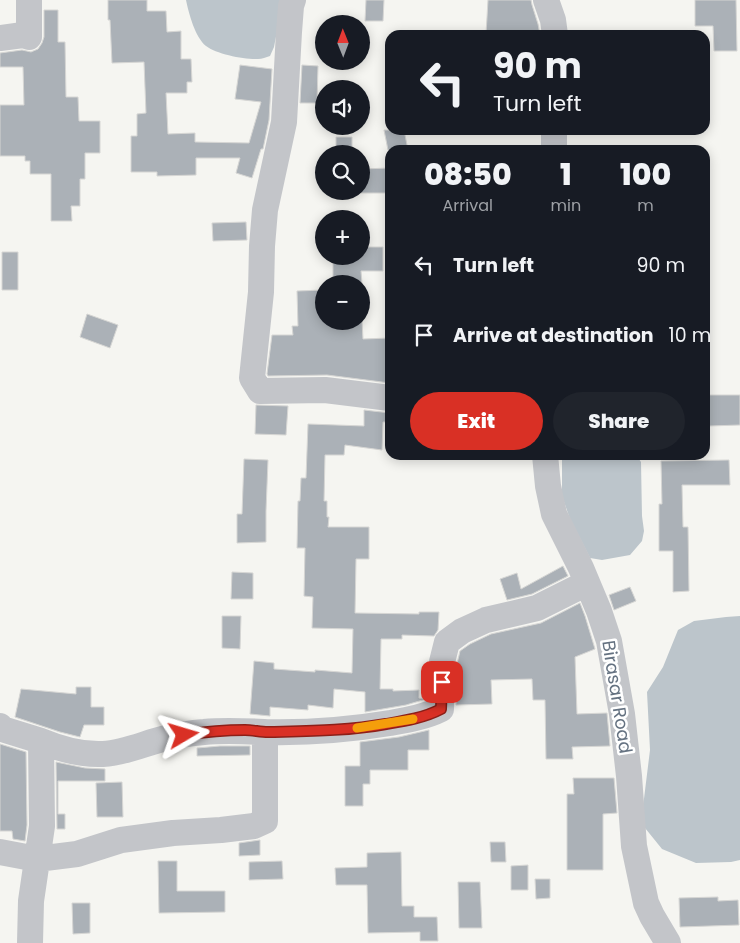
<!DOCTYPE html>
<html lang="en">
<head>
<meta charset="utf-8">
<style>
	body { margin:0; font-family:Poppins,sans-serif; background:#20242c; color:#f1f3f6; height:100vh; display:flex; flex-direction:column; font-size:19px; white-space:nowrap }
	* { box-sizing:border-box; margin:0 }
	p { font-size:16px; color:#9ea1a6 }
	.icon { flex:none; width:28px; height:28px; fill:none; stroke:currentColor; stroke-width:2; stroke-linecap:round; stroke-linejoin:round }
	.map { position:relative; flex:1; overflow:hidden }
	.drawer { position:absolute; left:385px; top:145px; width:325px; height:315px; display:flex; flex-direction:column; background:#171b24; border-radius:15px; box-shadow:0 2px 12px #0003 }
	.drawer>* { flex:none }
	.banner { position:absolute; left:385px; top:30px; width:325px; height:105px; border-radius:15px; box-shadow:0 2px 12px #0003; background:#171b24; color:#f1f3f6; overflow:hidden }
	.needle { width:32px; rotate:359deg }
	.buttons { position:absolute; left:315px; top:15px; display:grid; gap:10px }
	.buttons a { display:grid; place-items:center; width:55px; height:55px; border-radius:50%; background:#171b24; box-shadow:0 2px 12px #0003; font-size:25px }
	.pin { position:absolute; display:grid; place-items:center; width:42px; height:42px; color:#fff; margin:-21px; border-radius:10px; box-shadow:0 2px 8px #0006 }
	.me { position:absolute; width:55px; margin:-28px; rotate:83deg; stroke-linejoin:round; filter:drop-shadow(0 0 4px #0008) }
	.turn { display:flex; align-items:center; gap:18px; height:105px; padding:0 25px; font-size:22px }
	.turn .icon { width:65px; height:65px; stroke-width:2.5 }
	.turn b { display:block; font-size:35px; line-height:42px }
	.eta { display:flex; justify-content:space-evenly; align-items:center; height:85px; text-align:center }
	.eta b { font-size:30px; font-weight:800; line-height:35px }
	.primary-button { display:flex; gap:10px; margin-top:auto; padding:10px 25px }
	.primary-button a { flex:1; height:58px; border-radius:30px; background:#d93025; color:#fff; font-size:20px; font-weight:800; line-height:58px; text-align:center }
	.primary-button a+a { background:#20242c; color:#f1f3f6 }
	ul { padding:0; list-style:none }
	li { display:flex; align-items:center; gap:15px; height:70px; padding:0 25px }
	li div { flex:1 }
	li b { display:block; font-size:19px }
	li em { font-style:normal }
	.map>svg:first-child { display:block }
	.water { fill:#bcc5cb }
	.building { fill:#abb1b7; stroke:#d6d6d4 }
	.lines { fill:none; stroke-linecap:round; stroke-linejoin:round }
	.minor { stroke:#c3c5c9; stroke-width:26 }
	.route-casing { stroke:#8d1f18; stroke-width:12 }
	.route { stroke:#d93025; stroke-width:9 }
	.slow { stroke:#f59e0b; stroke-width:9 }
	.labels { text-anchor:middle; stroke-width:5; stroke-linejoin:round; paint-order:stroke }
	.street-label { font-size:18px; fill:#657281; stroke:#fff }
</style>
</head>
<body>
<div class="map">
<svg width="740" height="943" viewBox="0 0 740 943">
	<rect width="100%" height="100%" fill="#f5f5f1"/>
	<!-- water -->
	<path class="water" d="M186 0H283L274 47 270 56C266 57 262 59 258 59 246 60 216 54 206 46 195 37 189 14 186 0Z
		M562 455H636L641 462 642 516 644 531 642 541 630 555 602 560 590 558 570 519 562 496Z
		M740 616V860L731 862 696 863 662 849 641 823 650 750 647 692 663 667 678 630 694 621 726 617Z"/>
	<!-- building -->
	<path class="building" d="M108 0H147V11H166L167 32 181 31V59H191L192 82H187V93H166L168 134 195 133V142L249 143 261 102 235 99 240 65 272 69 269 120 263 149H261L252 178 236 173 240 158H196V175L157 176V172H131V136H137V114L146 113 144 62 112 63 110 20H108Z
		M366 0H384L383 21H365Z
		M488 0H531L532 5 538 24 540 35 486 34Z
		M695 0H736L737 51H714L713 26H695Z
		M44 10H58V42H65L66 97H78L79 121H100V153H85V179H80V206H71L72 221H51V174H30V161H25V156H0V105H24L23 67H0V53L22 50 31 52 38 49 42 43 44 37Z
		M302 65 318 66 317 103H300Z
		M384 130H404L408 150H388Z
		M336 137H352V154H336Z
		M390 168V193H361V169Z
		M246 222 247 240 213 241 212 223Z
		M361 247H383V271H361L362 284H333V256H361Z
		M2 252H18V290H2Z
		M324 290V321H362L363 339 390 338V383L327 375 268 376 267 374 272 335H293L292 326H298L297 291Z
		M87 314 118 325 110 348 80 337Z
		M709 395H740V425L709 426Z
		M256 405 288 406 286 435 255 434Z
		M364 410 390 413V422H383L382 450 345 445 344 455H325L324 501H327V517H329L328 527H369V559H356L355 613 419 614V612H439L438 630 434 636 402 635V639H381L380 689H393V691L419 690V698L426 699 406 705 365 712V692L334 689 333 708 308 705V710L270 707V716L250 714 254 661 274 663V669L315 672V670L352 673 353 629 312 628 313 597 304 596 305 548H297L298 501H300L301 478H306L308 424 364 426Z
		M244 459 268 460 266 511V542L237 543V514H242Z
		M729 460 730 485H682L683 527H688L689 591 673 592V551H659V504H662L661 461Z
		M563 566 568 576 532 594 507 600 500 579 517 573 521 589Z
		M232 572 253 573V599H231Z
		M630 587 636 601 614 610 609 595Z
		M580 603 585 616 595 649 575 657 577 714 607 713 610 746 572 747 573 759H546L545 700H533L532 679 491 680 492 704 456 705 457 664 460 651 470 644 491 634 541 623Z
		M222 616H241L240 649 222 648Z
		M76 687H91V707H104V725H84L80 737 60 732 15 717 21 689 76 694Z
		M429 730V750H408V770H370V784H363V806H345V766H360V742L399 737Z
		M0 744 26 752 27 825 25 841 13 839 12 831H0Z
		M220 746H250V755L197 756V748Z
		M56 762 85 768 105 769V781H58V814H65V829H57Z
		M573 778H614L617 813 603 814V870H567V794H574Z
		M122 782 123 817H97L96 783Z
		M260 840V855L239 856V843Z
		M490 842H505L506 862H491Z
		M401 852 402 906H414V917H437L438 941H420V932L368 933 367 885H336L335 868 367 867V853Z
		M158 861H177V891H225V912L159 913Z
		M282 861 283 879 249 880V862Z
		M528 865V890H511V866Z
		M535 879H550V898L536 899Z
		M458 882H480L482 928H459Z
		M718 897V901L738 900 739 925 680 927 679 898Z
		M72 903H90V933L73 934Z"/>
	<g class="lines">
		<!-- minor -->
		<path class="minor" d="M293 0 291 6 289 32 284 122 265 210 262 246 261 292 252 378 260 391 325 390 390 398
			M546 0 553 20 555 35
			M0 38 23 35 29 37V0
			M554 150V130
			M545 455 548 486 554 514 581 568 599 611 609 641 622 714 629 776 634 846 646 903 652 916 668 943
			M0 726 2 729 41 741 42 826 31 901 30 943
			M41 741C60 749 82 755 103 754 125 753 145 743 166 738 178 735 191 733 204 732 224 730 244 731 264 732 306 733 348 730 390 723 407 720 425 717 441 709L442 662 447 642 462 631 486 620 537 608 587 583
			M0 852 37 859 77 854 121 840 173 833 221 830 254 826 265 821V732"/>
	</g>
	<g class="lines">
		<!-- route casing -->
		<g class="route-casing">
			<path id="route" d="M184 735C204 732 225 730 245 730 253 730 260 732 268 732 307 731 347 731 386 724 404 721 424 718 441 709L442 682"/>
		</g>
		<!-- route -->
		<use href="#route" class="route"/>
		<!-- slow -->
		<path class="slow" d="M357 728 413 719"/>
	</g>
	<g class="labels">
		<!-- street labels -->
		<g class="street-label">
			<text transform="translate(617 697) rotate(81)" y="6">Birasar Road</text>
		</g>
	</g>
</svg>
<div class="buttons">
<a><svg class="needle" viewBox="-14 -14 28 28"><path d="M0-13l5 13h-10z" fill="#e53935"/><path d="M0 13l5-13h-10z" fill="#9ea1a6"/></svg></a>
<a><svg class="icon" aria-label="sound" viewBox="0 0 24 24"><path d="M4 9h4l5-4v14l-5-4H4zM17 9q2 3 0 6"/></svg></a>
<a><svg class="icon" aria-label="search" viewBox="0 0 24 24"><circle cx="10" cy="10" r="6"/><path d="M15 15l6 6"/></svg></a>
<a>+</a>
<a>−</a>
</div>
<div class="pin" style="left:442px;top:682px;background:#d93025"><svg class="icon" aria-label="arrive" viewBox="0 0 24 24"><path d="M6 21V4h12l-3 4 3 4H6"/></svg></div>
<svg class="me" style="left:184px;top:735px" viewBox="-20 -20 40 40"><path d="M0-17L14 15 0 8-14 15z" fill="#d93025" stroke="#fff" stroke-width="4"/></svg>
<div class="banner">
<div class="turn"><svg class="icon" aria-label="left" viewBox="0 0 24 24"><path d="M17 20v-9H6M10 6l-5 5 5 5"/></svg><div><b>90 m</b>Turn left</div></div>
</div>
<section class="drawer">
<div class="eta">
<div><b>08:50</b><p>Arrival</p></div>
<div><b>1</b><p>min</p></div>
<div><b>100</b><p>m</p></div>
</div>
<ul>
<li><svg class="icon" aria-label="left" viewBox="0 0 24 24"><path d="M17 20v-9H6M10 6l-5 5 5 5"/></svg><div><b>Turn left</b></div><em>90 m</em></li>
<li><svg class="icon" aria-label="arrive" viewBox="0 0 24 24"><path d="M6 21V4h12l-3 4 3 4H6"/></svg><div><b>Arrive at destination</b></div><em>10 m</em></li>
</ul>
<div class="primary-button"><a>Exit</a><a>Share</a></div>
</section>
</div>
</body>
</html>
